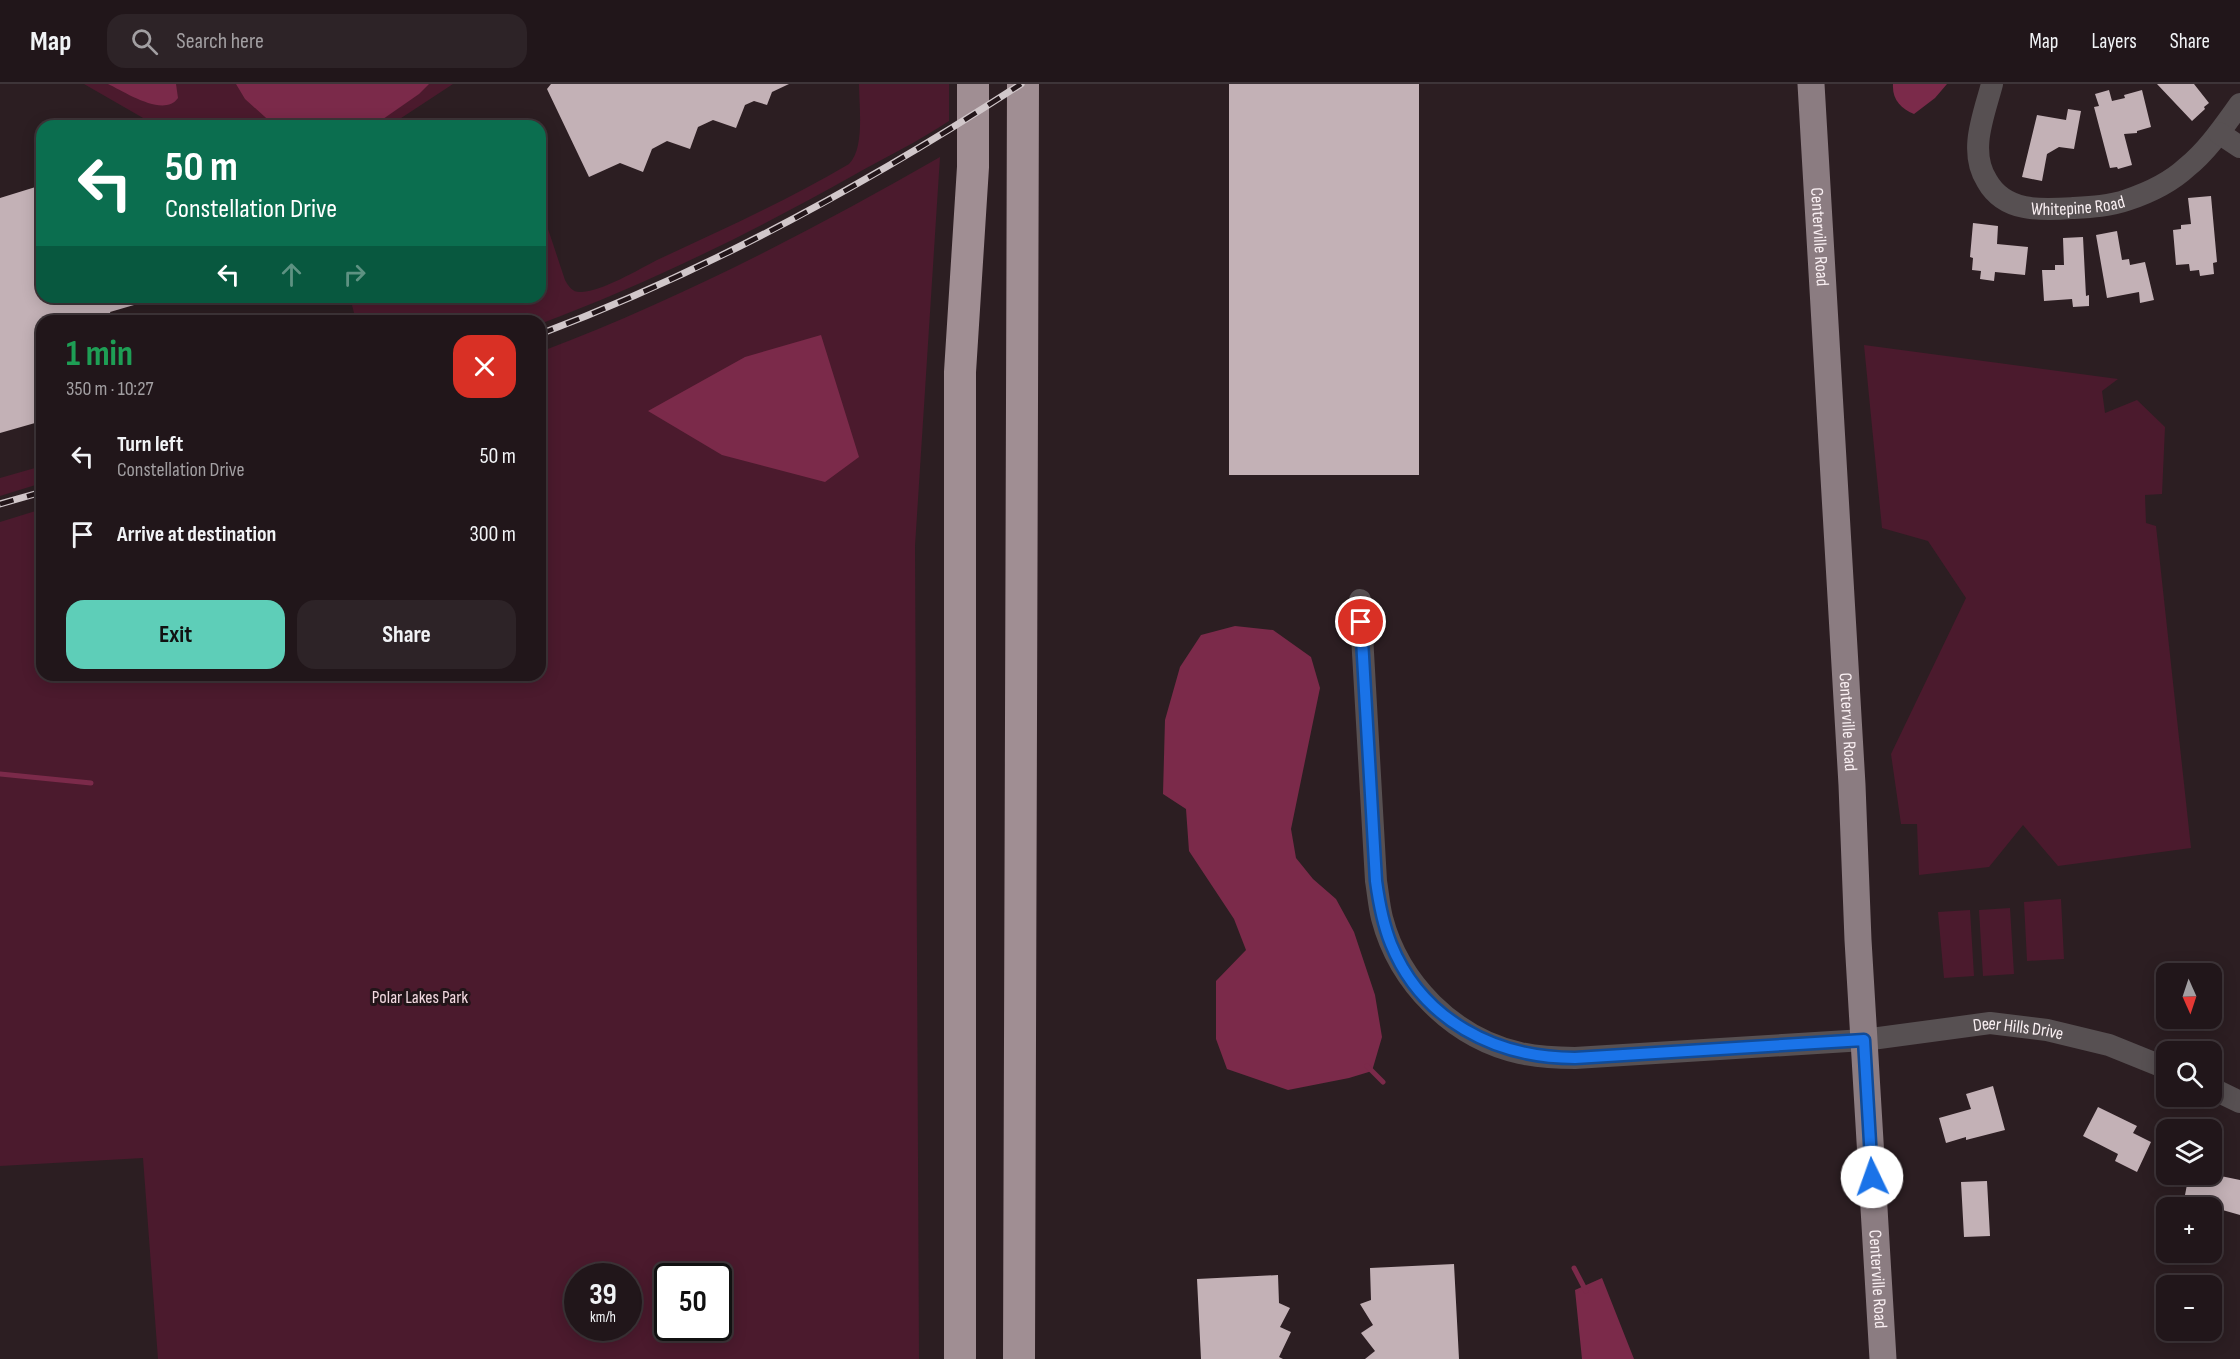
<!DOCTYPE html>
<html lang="en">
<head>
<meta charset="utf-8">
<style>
	body { margin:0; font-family:"Sofia Sans Condensed",sans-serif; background:#2d2327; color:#f1f3f6; height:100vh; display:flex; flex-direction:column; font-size:22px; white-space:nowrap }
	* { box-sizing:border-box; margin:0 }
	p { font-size:20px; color:#a29fa2 }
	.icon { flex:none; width:33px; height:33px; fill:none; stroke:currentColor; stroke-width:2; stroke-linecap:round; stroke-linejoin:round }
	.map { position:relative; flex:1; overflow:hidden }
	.sheet { position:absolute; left:36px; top:231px; width:510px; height:366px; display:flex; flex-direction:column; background:#21161a; border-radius:18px; box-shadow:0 3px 15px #0003,0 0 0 2px #3e3539 }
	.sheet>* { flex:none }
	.guide { position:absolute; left:36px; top:36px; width:510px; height:183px; border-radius:18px; box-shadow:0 3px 15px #0003,0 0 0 2px #3e3539; background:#0b6e4f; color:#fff; overflow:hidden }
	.needle { width:39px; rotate:177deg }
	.tools { position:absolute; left:2156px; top:879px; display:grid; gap:12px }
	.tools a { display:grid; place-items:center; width:66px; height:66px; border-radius:12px; background:#21161a; box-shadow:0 3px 15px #0003,0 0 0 2px #3e3539; font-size:30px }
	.speed { position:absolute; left:564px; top:1179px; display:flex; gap:12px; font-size:30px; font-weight:700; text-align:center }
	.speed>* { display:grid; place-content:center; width:78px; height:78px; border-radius:50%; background:#21161a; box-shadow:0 3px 15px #0003,0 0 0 2px #3e3539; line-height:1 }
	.speed small { font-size:15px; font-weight:400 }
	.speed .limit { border:3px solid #111; border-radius:9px; background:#fff; color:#111 }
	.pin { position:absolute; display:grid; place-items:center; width:51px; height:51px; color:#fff; margin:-26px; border:3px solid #fff; border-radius:50%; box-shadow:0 2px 6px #0007 }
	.me { position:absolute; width:66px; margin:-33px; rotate:357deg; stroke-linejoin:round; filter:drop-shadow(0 0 4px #0008) }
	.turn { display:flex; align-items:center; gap:21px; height:126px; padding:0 30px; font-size:27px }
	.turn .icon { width:78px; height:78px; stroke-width:2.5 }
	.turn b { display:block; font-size:42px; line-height:51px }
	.lanes { display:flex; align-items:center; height:57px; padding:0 30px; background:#0003; justify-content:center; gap:30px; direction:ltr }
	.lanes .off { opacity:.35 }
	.round { display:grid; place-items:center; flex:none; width:63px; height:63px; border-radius:18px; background:#2d2327 }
	.headline { display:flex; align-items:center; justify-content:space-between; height:102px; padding:0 30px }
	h1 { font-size:36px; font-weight:700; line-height:45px; color:#1e9e55 }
	.primary-button { display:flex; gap:12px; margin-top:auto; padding:12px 30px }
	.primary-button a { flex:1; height:69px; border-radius:18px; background:#5eceb8; color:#111; font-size:24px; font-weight:700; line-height:69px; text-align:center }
	.primary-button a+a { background:#2d2327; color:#f1f3f6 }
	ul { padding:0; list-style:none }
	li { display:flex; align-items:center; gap:18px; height:78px; padding:0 30px }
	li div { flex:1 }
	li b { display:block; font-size:22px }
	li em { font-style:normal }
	header { display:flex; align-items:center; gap:36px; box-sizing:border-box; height:84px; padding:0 30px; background:#21161a; border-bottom:2px solid #3e3539 }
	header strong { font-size:28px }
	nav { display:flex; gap:33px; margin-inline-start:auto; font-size:21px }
	.search { width:420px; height:54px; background:#2d2327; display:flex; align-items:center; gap:15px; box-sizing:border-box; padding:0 21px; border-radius:18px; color:#a29fa2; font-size:22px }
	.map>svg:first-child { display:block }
	.green { fill:#4b1a2d; fill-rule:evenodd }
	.water { fill:#7b2a4a }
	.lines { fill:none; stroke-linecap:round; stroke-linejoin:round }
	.stream { stroke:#7b2a4a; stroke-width:5 }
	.building { fill:#c3b1b6 }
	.minor { stroke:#575052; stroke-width:22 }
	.major { stroke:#8b7c81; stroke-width:27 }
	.highway { stroke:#a08e93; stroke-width:32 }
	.rail-casing { stroke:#d1c7ca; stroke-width:7 }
	.rail { stroke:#221519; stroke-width:4.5; stroke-dasharray:14; stroke-linecap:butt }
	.route-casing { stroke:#114b97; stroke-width:15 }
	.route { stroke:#1a73e8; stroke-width:10 }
	.labels { text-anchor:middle; stroke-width:6; stroke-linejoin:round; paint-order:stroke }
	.street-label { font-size:18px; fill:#f9eff2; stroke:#221519 }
	.park-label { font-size:18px; fill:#f2d9e0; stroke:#221519 }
</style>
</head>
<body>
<header>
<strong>Map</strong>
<div class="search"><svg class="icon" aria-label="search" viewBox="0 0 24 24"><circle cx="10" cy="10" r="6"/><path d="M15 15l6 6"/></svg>Search here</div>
<nav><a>Map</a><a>Layers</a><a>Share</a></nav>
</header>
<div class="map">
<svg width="2240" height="1275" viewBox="0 0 2240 1275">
	<rect width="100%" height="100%" fill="#2c1e22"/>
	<!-- green -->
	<path class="green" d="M84 0H453L389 42H157Z
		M859 0H949V37C919 57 886 73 854 91 753 148 649 199 540 240V237H356L350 213H540V121L565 196C569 203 573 209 582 208 602 207 638 186 657 176 722 146 788 116 849 80 865 65 859 21 859 0Z
		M477 37H491L501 42H463Z
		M940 73 915 462 919 1275H158L143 1074 0 1082V438L42 425V591H540V268C680 215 811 147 940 73ZM578 1192H628V1244H578ZM668 1192H718V1244H668Z
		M1864 261 2118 295 2102 307 2105 329 2137 316 2165 343 2162 410 2145 411 2146 439 2156 442 2191 764 2058 782 2023 741 1989 783 1919 791 1917 740H1901L1891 670 1966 514 1928 457 1882 444Z
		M42 382V399L0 412V394Z
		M2061 815 2064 875 2027 877 2024 818Z
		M2010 824 2014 890 1983 892 1979 826Z
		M1970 826 1974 892 1944 894 1938 828Z"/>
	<!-- water -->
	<path class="water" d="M108 0H176L178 14C164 34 125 8 108 0Z
		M236 0H429L419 10 373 42H275L245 15Z
		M1893 0H1947L1935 14 1914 30C1901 24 1892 16 1893 0Z
		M821 251 859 373 825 398 722 371 648 327 745 273Z
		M1235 542 1273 546 1311 573 1320 604 1291 745 1296 774 1313 795 1336 815 1354 848 1375 911 1382 953 1372 987 1349 994 1288 1006 1227 985 1216 955V897L1246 866 1234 835 1189 767 1186 725 1163 710 1165 636 1180 583 1201 551Z
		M1602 1194 1634 1275H1582L1575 1206Z"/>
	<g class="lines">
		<!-- stream -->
		<path class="stream" d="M0 690 91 699
			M1367 982 1383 998
			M1574 1184 1586 1207"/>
	</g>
	<!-- building -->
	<path class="building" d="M551 0H789L772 8 767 21 754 17 745 21 736 44 713 36 698 43 690 65 667 57 652 65 643 88 620 79 589 93 547 5Z
		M1229 0H1419V391H1229Z
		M2157 0H2194L2209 19 2204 23 2205 25 2192 37Z
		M2109 6 2112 17 2125 14 2124 11 2142 6 2151 43 2137 47V49L2124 50 2132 81 2118 85 2117 83 2110 84 2094 23 2099 22 2095 10Z
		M2068 25 2081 27 2074 65 2059 63 2047 70 2042 97 2022 93 2037 31 2066 36Z
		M42 101V213L158 214 110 228 113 237H42V337L0 349V114Z
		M2211 112 2217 178 2213 179 2214 190 2200 192 2199 186 2190 187 2189 180 2176 181 2173 146 2181 145V141L2191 140 2188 114Z
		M1973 139 1998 142 1997 160 2028 163 2025 191 1995 188 1994 197 1980 195 1981 187 1972 186 1973 174 1970 173Z
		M2117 147 2122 176 2129 175 2130 181 2145 178 2154 216 2140 219 2139 208 2107 214 2096 151Z
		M2083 153 2086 212 2089 211V222L2073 223 2072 215 2044 217 2042 186H2055V181H2064L2063 154Z
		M1993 1002 2005 1046 1966 1056V1053L1946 1059 1939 1034 1971 1025 1966 1010Z
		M2098 1023 2137 1042 2133 1049 2151 1058 2137 1088 2115 1077 2118 1070 2083 1052Z
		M2189 1090H2211L2240 1096V1131L2212 1123 2213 1117 2185 1111Z
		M1987 1097 1990 1152 1964 1153 1961 1098Z
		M1454 1180 1459 1275H1365L1375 1267 1361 1249 1373 1241 1360 1220 1371 1216 1370 1184Z
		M1278 1191 1279 1219 1290 1224 1280 1243 1291 1248 1279 1273 1283 1275H1201L1197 1195Z"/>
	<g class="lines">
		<!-- minor -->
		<g class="minor">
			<path id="s1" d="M1992 0C1984 31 1968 67 1987 97 2005 129 2042 126 2073 124 2091 123 2110 122 2127 116 2148 109 2171 98 2187 83 2208 66 2224 42 2240 20"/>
			<path d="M2219 49 2240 63"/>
			<path id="s2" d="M1360 516 1376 797C1378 809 1379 822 1382 834 1399 899 1453 954 1520 969 1538 973 1556 974 1575 974L1864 956 1990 939 2047 946 2109 961 2166 984"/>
			<path d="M2211 1004 2240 1018"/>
		</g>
		<!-- major -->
		<path class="major" id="s3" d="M1811 0 1852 701 1858 856 1883 1275"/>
		<!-- highway -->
		<path class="highway" d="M960 1275V288L973 83V0
			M1019 1275 1023 0"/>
		<!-- rail casing -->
		<g class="rail-casing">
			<path id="rail" d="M540 250C710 186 869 99 1021 0
				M0 420 42 408"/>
		</g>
		<!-- rail -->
		<use href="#rail" class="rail"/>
	</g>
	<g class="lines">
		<!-- route casing -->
		<g class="route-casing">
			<path id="route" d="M1361 538 1376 797C1379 819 1383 840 1391 860 1422 936 1495 974 1575 974L1864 956 1872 1093"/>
		</g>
		<!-- route -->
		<use href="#route" class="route"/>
	</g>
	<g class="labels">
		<!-- street labels -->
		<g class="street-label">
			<text dy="6" stroke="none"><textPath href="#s1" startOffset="201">Whitepine Road</textPath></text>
			<text dy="6" stroke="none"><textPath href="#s3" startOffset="153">Centerville Road</textPath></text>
			<text dy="6" stroke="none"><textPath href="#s3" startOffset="639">Centerville Road</textPath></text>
			<text dy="6" stroke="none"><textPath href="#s2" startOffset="1022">Deer Hills Drive</textPath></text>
			<text dy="6" stroke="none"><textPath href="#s3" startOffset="1197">Centerville Road</textPath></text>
		</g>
		<!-- park labels -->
		<g class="park-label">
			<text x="420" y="919">Polar Lakes Park</text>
		</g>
	</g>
</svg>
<div class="tools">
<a><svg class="needle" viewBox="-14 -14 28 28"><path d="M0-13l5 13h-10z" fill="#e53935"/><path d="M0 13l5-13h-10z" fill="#a29fa2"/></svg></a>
<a><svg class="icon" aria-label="search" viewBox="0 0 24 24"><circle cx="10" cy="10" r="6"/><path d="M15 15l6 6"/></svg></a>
<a><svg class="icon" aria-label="layers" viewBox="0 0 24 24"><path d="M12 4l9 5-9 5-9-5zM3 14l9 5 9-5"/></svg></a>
<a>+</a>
<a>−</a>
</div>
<div class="speed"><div>39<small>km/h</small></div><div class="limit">50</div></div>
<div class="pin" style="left:1361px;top:538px;background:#d93025"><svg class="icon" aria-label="arrive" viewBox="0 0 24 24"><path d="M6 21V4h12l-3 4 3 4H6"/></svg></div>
<svg class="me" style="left:1872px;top:1093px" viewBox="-20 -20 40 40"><circle r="19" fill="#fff"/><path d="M0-13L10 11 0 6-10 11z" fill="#1a73e8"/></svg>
<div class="guide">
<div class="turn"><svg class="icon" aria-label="left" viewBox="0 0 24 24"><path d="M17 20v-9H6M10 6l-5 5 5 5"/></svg><div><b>50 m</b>Constellation Drive</div></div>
<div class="lanes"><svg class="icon" aria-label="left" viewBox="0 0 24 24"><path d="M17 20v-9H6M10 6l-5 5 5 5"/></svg><svg class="icon off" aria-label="ahead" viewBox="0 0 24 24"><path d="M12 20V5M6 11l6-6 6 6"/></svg><svg class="icon off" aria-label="right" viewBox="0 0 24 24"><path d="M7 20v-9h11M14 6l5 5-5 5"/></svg></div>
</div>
<section class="sheet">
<div class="headline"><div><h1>1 min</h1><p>350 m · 10:27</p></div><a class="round" style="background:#d93025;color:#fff"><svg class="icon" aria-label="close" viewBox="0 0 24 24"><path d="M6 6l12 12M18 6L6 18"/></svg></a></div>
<ul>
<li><svg class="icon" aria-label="left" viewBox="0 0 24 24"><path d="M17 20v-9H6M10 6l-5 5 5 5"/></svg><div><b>Turn left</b><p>Constellation Drive</p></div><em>50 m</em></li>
<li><svg class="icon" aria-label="arrive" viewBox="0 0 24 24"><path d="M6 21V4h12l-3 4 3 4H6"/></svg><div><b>Arrive at destination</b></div><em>300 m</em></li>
</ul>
<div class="primary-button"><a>Exit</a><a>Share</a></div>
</section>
</div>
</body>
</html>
